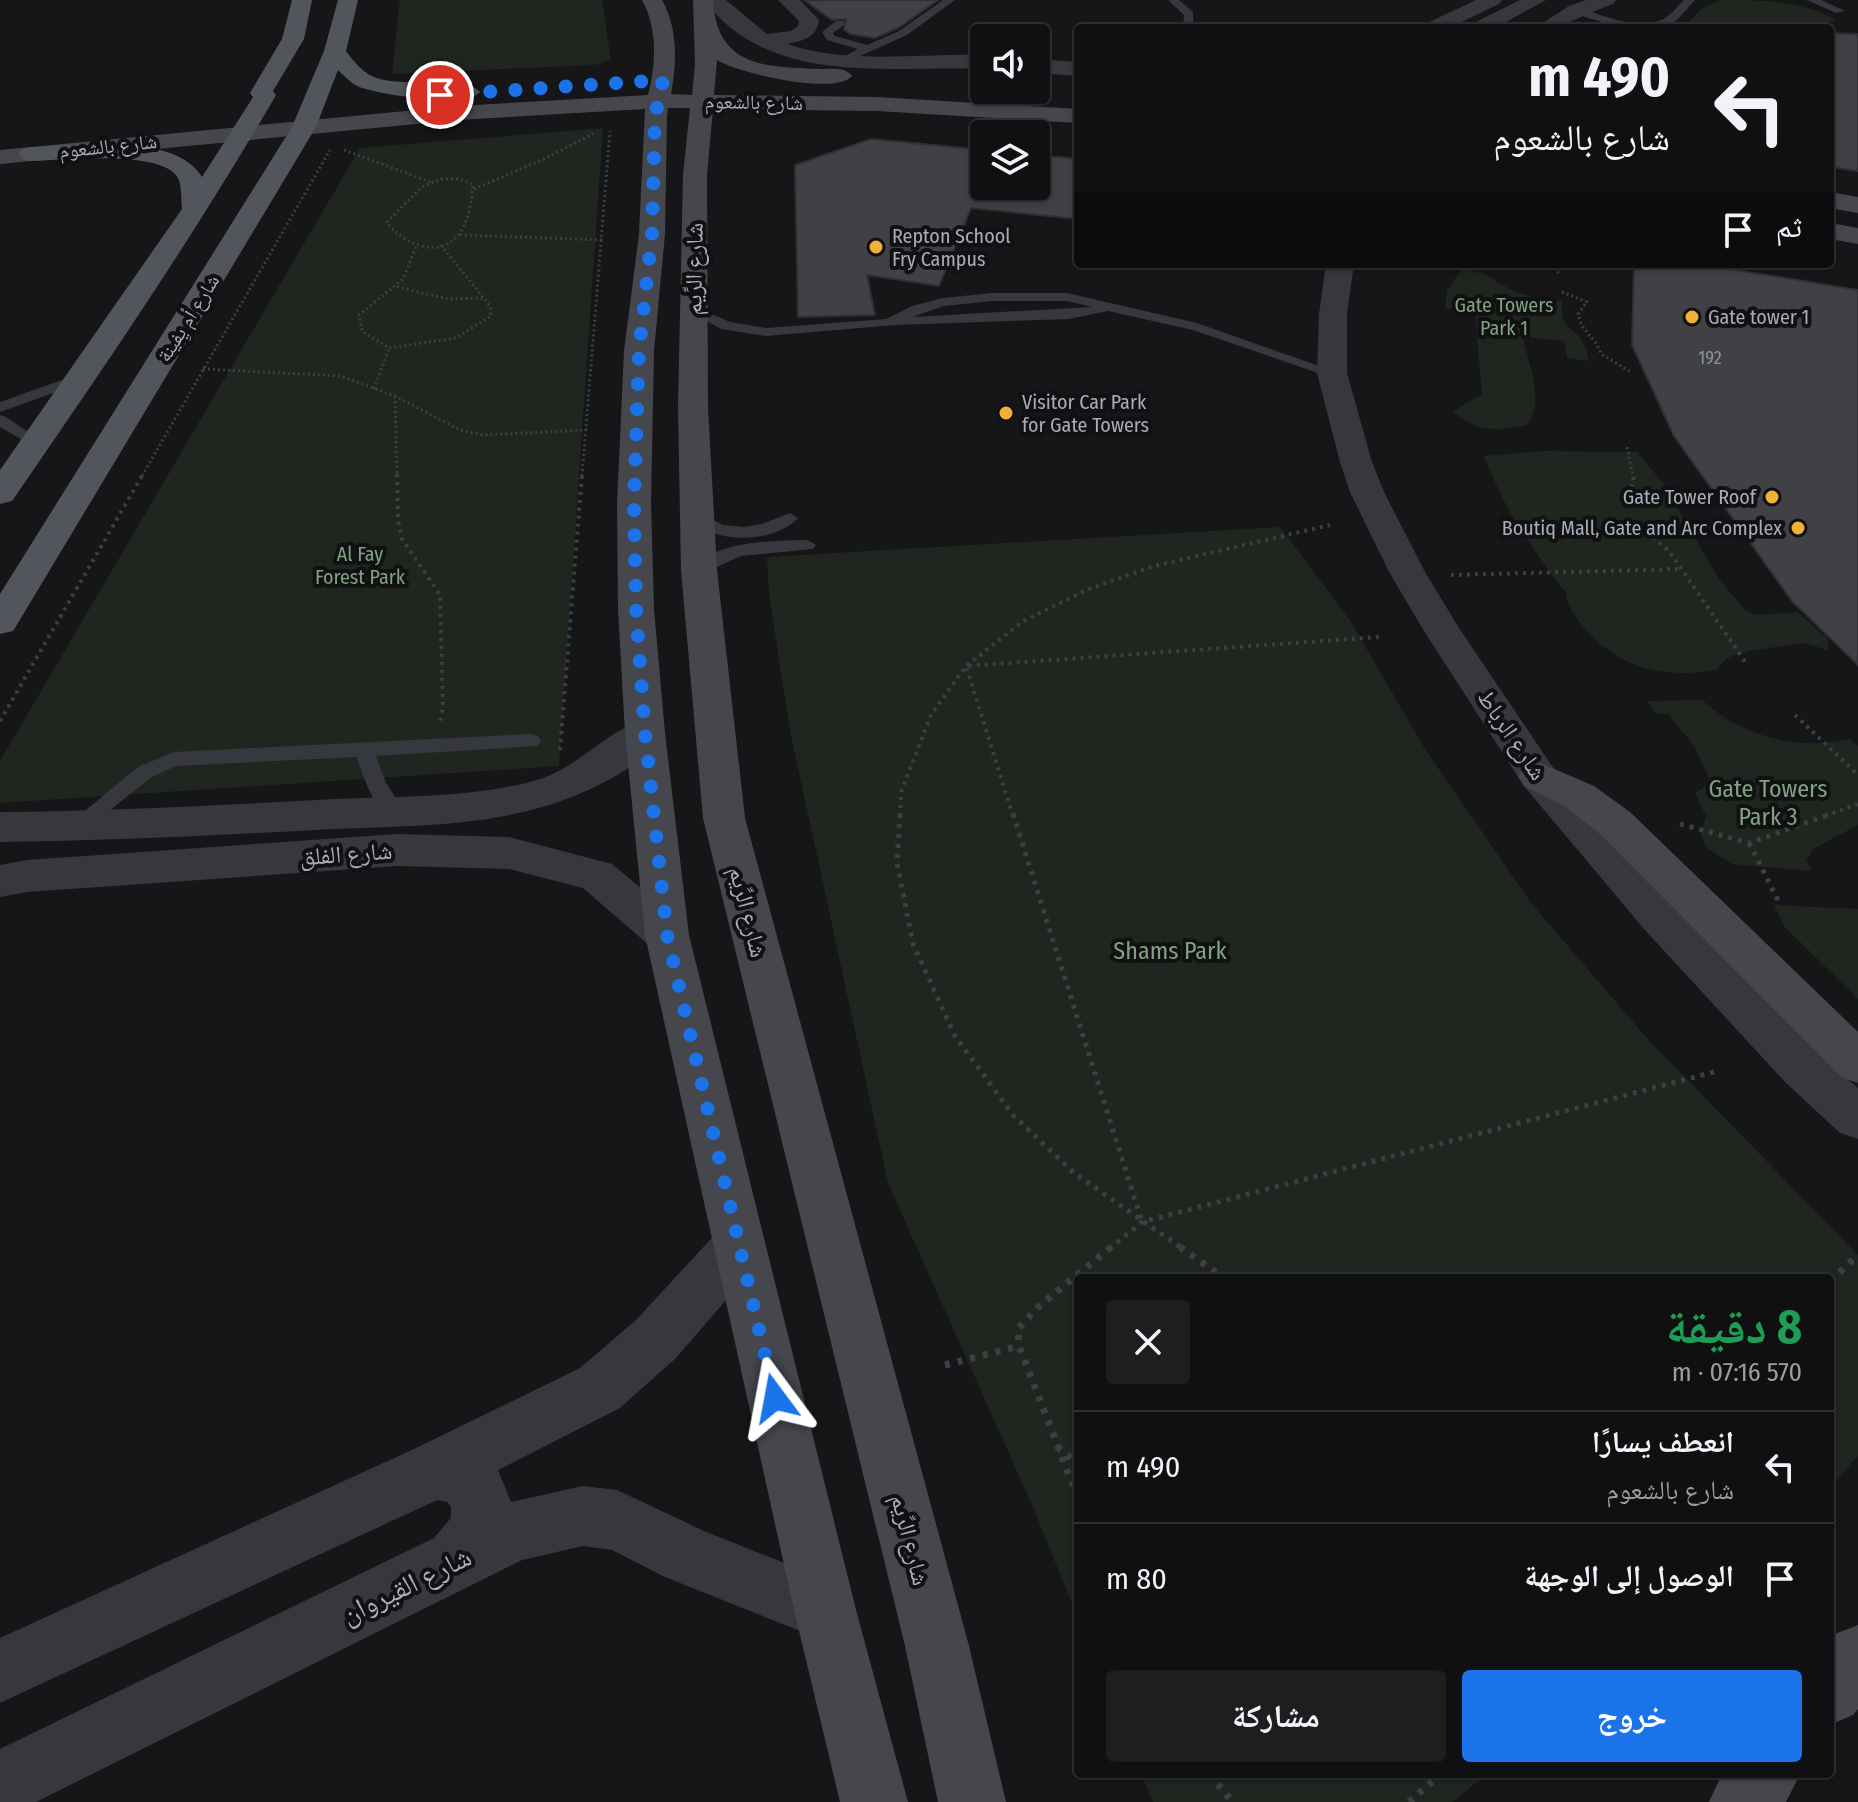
<!DOCTYPE html>
<html lang="ar">
<head>
<meta charset="utf-8">
<style>
	body { margin:0; font-family:"Fira Sans Condensed","Noto Naskh Arabic",sans-serif; background:#1e1e20; color:#f1f3f6; direction:rtl; height:100vh; display:flex; flex-direction:column; font-size:30px; white-space:nowrap }
	* { box-sizing:border-box; margin:0 }
	p { font-size:26px; color:#9c9d9f }
	.icon { flex:none; width:44px; height:44px; fill:none; stroke:currentColor; stroke-width:2; stroke-linecap:round; stroke-linejoin:round }
	.map { position:relative; flex:1; overflow:hidden; direction:ltr }
	.side { position:absolute; left:1074px; top:1274px; width:760px; height:504px; display:flex; flex-direction:column; background:#101012; border-radius:8px; box-shadow:0 2px 6px #0004,0 0 0 2px #303032; direction:rtl }
	.side>* { flex:none }
	.hud { position:absolute; left:1074px; top:24px; width:760px; height:244px; border-radius:8px; box-shadow:0 2px 6px #0004,0 0 0 2px #303032; direction:rtl; background:#101012; color:#f1f3f6; overflow:hidden }
	.tools { position:absolute; left:970px; top:24px; display:grid; gap:16px }
	.tools a { display:grid; place-items:center; width:80px; height:80px; border-radius:8px; background:#101012; box-shadow:0 2px 6px #0004,0 0 0 2px #303032; font-size:40px }
	.pin { position:absolute; display:grid; place-items:center; width:68px; height:68px; color:#fff; margin:-34px; border:4px solid #fff; border-radius:50%; box-shadow:0 2px 8px #0007 }
	.me { position:absolute; width:88px; margin:-44px; rotate:347deg; stroke-linejoin:round; filter:drop-shadow(0 0 6px #0008) }
	.turn { display:flex; align-items:center; gap:28px; height:168px; padding:0 32px; font-size:36px }
	.turn .icon { width:104px; height:104px; stroke-width:2.5 }
	.turn b { display:block; font-size:56px; line-height:68px }
	.then { display:flex; align-items:center; height:76px; padding:0 32px; background:#0003; gap:16px; font-size:30px }
	.round { display:grid; place-items:center; flex:none; width:84px; height:84px; border-radius:8px; background:#1e1e20 }
	.head { display:flex; align-items:center; justify-content:space-between; height:136px; padding:0 32px }
	h1 { font-size:48px; font-weight:700; line-height:60px; color:#1e9e55 }
	.button { display:flex; gap:16px; margin-top:auto; padding:16px 32px }
	.button a { flex:1; height:92px; border-radius:8px; background:#1a73e8; color:#fff; font-size:32px; font-weight:700; line-height:92px; text-align:center }
	.button a+a { background:#1e1e20; color:#f1f3f6 }
	ul { padding:0; list-style:none }
	li { display:flex; align-items:center; gap:24px; height:112px; padding:0 32px; border-top:2px solid #303032 }
	li div { flex:1 }
	li b { display:block; font-size:30px }
	li em { font-style:normal }
	.map>svg:first-child { display:block }
	.green { fill:#1e261f }
	.building { fill:#404145; stroke:#303034; stroke-width:2 }
	.lines { fill:none; stroke-linecap:round; stroke-linejoin:round }
	.path-far3 { stroke:#3d3f44; stroke-width:3; stroke-dasharray:2 3; stroke-linecap:butt }
	.path-far2 { stroke:#3d3f44; stroke-width:4; stroke-dasharray:3 5; stroke-linecap:butt }
	.path-far1 { stroke:#3d3f44; stroke-width:5; stroke-dasharray:4 6; stroke-linecap:butt }
	.path { stroke:#3d3f44; stroke-width:7; stroke-dasharray:5 8; stroke-linecap:butt }
	.service { fill:#37383d; fill-rule:evenodd }
	.minor { fill:#37383d; fill-rule:evenodd }
	.tertiary { fill:#37383d; fill-rule:evenodd }
	.secondary { fill:#45474d; fill-rule:evenodd }
	.primary { fill:#53555c; fill-rule:evenodd }
	.route { stroke:#1a73e8; stroke-width:14; stroke-dasharray:0 25.2 }
	.poi-dot { fill:#f2b134; stroke:#111113; stroke-width:3 }
	.labels { text-anchor:middle; stroke-width:8; stroke-linejoin:round; paint-order:stroke }
	.far-number-label { font-size:18px; fill:#8e929b }
	.far-street-label { font-size:20px; fill:#a8adb8; stroke:#111113 }
	.far-poi-label { font-size:20px; fill:#a8adb8; stroke:#111113; text-anchor:start }
	.far-park-label { font-size:20px; fill:#7fa381; stroke:#111113 }
	.street-label { font-size:24px; fill:#a8adb8; stroke:#111113 }
	.park-label { font-size:24px; fill:#7fa381; stroke:#111113 }
	.near-street-label { font-size:28px; fill:#a8adb8; stroke:#111113 }
</style>
</head>
<body>
<div class="map">
<svg width="1858" height="1802" viewBox="0 0 1858 1802">
	<rect width="100%" height="100%" fill="#161618"/>
	<!-- green -->
	<path class="green" d="M400 0H602L611 60 594 65 392 74Z
		M1720 0C1761 0 1802 0 1836 20L1812 28H1684L1701 9Z
		M603 128 559 766 0 803V761L360 148Z
		M1462 269C1491 272 1487 278 1510 289 1525 297 1545 298 1562 301 1561 334 1571 322 1582 341 1586 346 1587 355 1589 361L1567 358 1564 341 1523 337C1528 365 1546 400 1527 425 1497 431 1476 433 1453 411L1482 394 1475 312 1445 308 1447 290Z
		M1544 451 1637 452 1662 482 1719 579 1744 609 1755 615 1798 612 1828 639V650L1803 643 1749 651 1727 658 1716 670C1653 681 1605 663 1570 608 1566 602 1567 596 1565 591 1562 586 1556 582 1553 577 1543 562 1532 547 1522 532 1506 508 1494 481 1484 456Z
		M1280 527 1351 622 1425 749 1531 903 1645 1036 1858 1255V1456L1830 1487V1278H1078V1618L1032 1505 888 1183 790 731 769 595 767 557Z
		M1702 700C1742 737 1798 751 1850 739L1858 746V825L1813 849 1806 861 1812 871 1732 864 1706 847 1701 835 1706 816 1695 793 1704 787 1709 777 1694 746 1668 714 1655 713 1647 701Z
		M1774 905 1858 909V999L1784 926Z
		M1141 1774H1487L1452 1802H1153Z"/>
	<!-- building -->
	<path class="building" d="M804 0H938L898 28 875 38 850 34 844 29 846 19 832 20Z
		M1830 33 1858 34V171L1830 167Z
		M871 139 984 150V186H1036V155L1078 159V219L971 208 939 286 867 275 875 315 798 317 795 165Z
		M1634 264H1700L1858 290V665L1792 601 1674 436 1632 345Z"/>
	<g class="lines">
		<!-- path-far3 -->
		<path class="path-far3" d="M344 150 430 182
			M441 179H458L473 184C472 200 469 221 459 234 440 260 402 244 387 222L422 187Z
			M474 189 544 159 596 132
			M460 235 603 240
			M416 247 403 279 359 315 362 331 389 348 456 338 491 316 490 306 440 244
			M1551 264 1559 273
			M397 287 448 299 484 298
			M1562 292 1587 302 1578 314C1582 334 1595 335 1601 354L1631 372
			M203 369 340 376 395 396 460 430 482 435 587 430
			M374 389 389 348
			M395 396 397 476
			M1627 447 1633 476
			M142 476 330 150
			M582 476 610 131"/>
		<!-- path-far2 -->
		<path class="path-far2" d="M397 474 398 520 402 539 440 595 443 708 440 721
			M1625 502 1634 481 1633 474
			M1647 532 1669 551 1746 663
			M1451 575 1681 569
			M1795 715 1858 775
			M0 721 143 474
			M560 750 582 474
			M900 816 901 792 931 715 966 666 1022 622 1086 590 1154 566 1330 525
			M1013 816 966 666 1380 637
			M1825 816 1858 804"/>
		<!-- path-far1 -->
		<path class="path-far1" d="M900 814 897 863 913 944 955 1036 1013 1115 1074 1173 1183 1249
			M1013 814 1142 1222
			M1680 824 1749 843 1831 814
			M1749 843 1778 900
			M1109 1249 1142 1222 1714 1072"/>
		<!-- path -->
		<path class="path" d="M1180 1247 1224 1278
			M1830 1281 1858 1255
			M945 1365 1019 1346
			M1057 1447 1078 1463
			M1078 1498 1019 1346 1018 1329 1037 1308 1111 1247
			M1210 1774 1232 1802
			M1409 1802 1441 1774"/>
		<!-- service -->
		<path class="service" d="M943 0H955L907 35 851 60 842 58 858 49 827 40 822 32 836 21H844V25L833 33 835 36 867 45 899 31Z
			M1168 0H1179L1193 12V28H1183L1184 15Z
			M1684 0H1695C1688 7 1681 18 1672 23 1649 36 1592 23 1571 10L1576 7C1601 14 1640 33 1665 18 1672 14 1678 6 1684 0Z
			M1807 0H1821L1845 11 1836 13Z
			M992 293H1067L1197 323 1339 373 1332 377 1327 376 1193 330 1108 311 1069 319 895 325 766 336 721 329 686 310 693 306 730 322 766 328 886 319 912 306 943 298ZM992 301H1067L1092 307 912 317 944 306Z
			M79 374 87 379 84 382 0 412V402Z
			M0 415 6 417 43 442 35 447 0 427Z
			M697 512 723 525 743 527 762 524 790 513 798 518C774 544 712 545 689 517L691 513Z
			M807 540 816 545 813 549 741 556 699 575 690 570C717 540 770 541 807 540Z
			M531 734 538 736 541 741 538 746 376 756 386 783 404 810 401 815C376 823 363 775 357 757L176 766 152 777 86 829H72L69 824 138 767 174 752Z"/>
		<!-- minor -->
		<path class="minor" d="M704 0H726L767 34 791 31 798 26 799 21 778 0H800L819 20C817 38 802 41 787 44 848 65 921 53 984 55V69C889 65 770 88 704 0Z
			M1476 0H1502L1499 4 1449 28H1422L1425 24Z
			M1036 59 1078 62V76L1036 73Z
			M645 720 659 724 665 733C641 771 573 800 531 810 467 827 399 826 333 829 222 835 111 841 0 842V812C112 811 223 805 334 799 401 796 469 798 534 781 578 769 606 730 645 720Z
			M397 834 509 837 612 864 683 923 689 935 683 947 667 952 651 947 583 888 509 869 397 866 27 892 0 897V865L27 860Z
			M739 1222 758 1229 766 1246 758 1263 676 1358 620 1408 498 1470 511 1502 583 1486 617 1490 704 1531 847 1588 856 1610 847 1632 825 1641 665 1577 612 1550 583 1546 522 1560 36 1802H0V1749L434 1538 451 1518V1506L447 1502 437 1500 0 1703V1638L414 1449 580 1368 636 1320 720 1229Z"/>
		<!-- tertiary -->
		<path class="tertiary" d="M1520 0H1546L1495 28H1469L1472 24Z
			M1586 0H1616L1613 4C1583 14 1567 28 1535 28L1569 6Z
			M1326 264H1354L1347 314V373L1372 462 1384 492 1425 572 1459 628 1552 766 1676 905 1819 1054 1858 1088V1139L1840 1133 1785 1082 1644 929 1524 786 1424 631 1389 572 1350 492 1340 462 1317 373 1319 314Z"/>
		<!-- secondary -->
		<path class="secondary" d="M642 0H662C678 28 677 63 671 94L692 95 695 65 693 0H713C717 69 768 67 823 69 834 69 845 67 852 76 836 96 737 73 717 60L714 95 877 97 1078 109V123L877 111 713 109 707 175 708 407 717 570 745 818 969 1646 1006 1802H938L905 1646 703 818 681 570 678 407 683 175 690 108H668L667 116 665 234 654 351 651 503 654 609 665 733 689 935 856 1610 908 1802H840L794 1610 645 935 625 733 618 609 617 503 624 351 639 234 645 109 458 120 0 164V150L458 106 648 95C656 64 658 29 642 0Z
			M1830 192 1858 197V213L1830 208Z
			M1830 223 1858 228V244L1830 239Z
			M1538 762 1594 786 1630 812 1858 1032V1083L1841 1077 1600 834 1564 806 1524 786 1518 776 1524 766Z
			M1858 1625V1709L1853 1715 1830 1725V1641L1835 1634Z
			M1722 1774H1800L1786 1802H1709Z"/>
		<!-- primary -->
		<path class="primary" d="M292 0H312L304 39 273 91 276 95 272 102C192 239 103 369 12 501L0 504V470L182 209C181 200 182 186 178 178 163 149 60 160 31 161L22 159 19 154 22 149 31 147C77 145 175 132 202 177L250 102 253 97 250 93 282 39Z
			M338 0H358L346 51C352 59 359 68 368 74 395 91 466 74 480 92 468 108 377 95 357 86 350 82 344 76 338 70L316 127 18 623 13 631 0 634V594L292 127 324 51Z"/>
	</g>
	<g class="lines">
		<!-- route -->
		<path class="route" d="M440 95 663 80 655 116 652 234 639 351 634 503 636 609 645 733 667 935 775 1398"/>
	</g>
	<!-- markers -->
	<g class="poi-dot">
		<circle cx="876" cy="247" r="8"/>
		<circle cx="1692" cy="317" r="8"/>
		<circle cx="1006" cy="413" r="8"/>
		<circle cx="1772" cy="497" r="8"/>
		<circle cx="1798" cy="528" r="8"/>
	</g>
	<g class="labels">
		<!-- far-number labels -->
		<g class="far-number-label">
			<text x="1710" y="364">192</text>
		</g>
		<!-- far-street labels -->
		<g class="far-street-label">
			<text transform="translate(754 102) rotate(1)" y="7">شارع بالشعوم</text>
			<text transform="translate(108 146) rotate(-6)" y="7">شارع بالشعوم</text>
			<text transform="translate(188 318) rotate(-58)" y="7">شارع أم يِفينة</text>
		</g>
		<!-- far-poi labels -->
		<g class="far-poi-label">
			<text x="892" y="243">Repton School<tspan x="892" dy="23">Fry Campus</tspan></text>
			<text x="1708" y="324">Gate tower 1</text>
			<text x="1022" y="409">Visitor Car Park<tspan x="1022" dy="23">for Gate Towers</tspan></text>
			<text x="1756" y="504" text-anchor="end">Gate Tower Roof</text>
			<text x="1782" y="535" text-anchor="end">Boutiq Mall, Gate and Arc Complex</text>
		</g>
		<!-- far-park labels -->
		<g class="far-park-label">
			<text x="1504" y="312">Gate Towers<tspan x="1504" dy="23">Park 1</tspan></text>
			<text x="360" y="561">Al Fay<tspan x="360" dy="23">Forest Park</tspan></text>
		</g>
		<!-- street labels -->
		<g class="street-label">
			<text transform="translate(694 269) rotate(-89)" y="8">شارع الرِّيم</text>
			<text transform="translate(1512 735) rotate(56)" y="8">شارع الرباط</text>
			<text transform="translate(346 854) rotate(-4)" y="8">شارع الفلق</text>
			<text transform="translate(748 912) rotate(76)" y="8">شارع الرِّيم</text>
			<text transform="translate(910 1540) rotate(76)" y="8">شارع الرِّيم</text>
		</g>
		<!-- park labels -->
		<g class="park-label">
			<text x="1768" y="797">Gate Towers<tspan x="1768" dy="28">Park 3</tspan></text>
			<text x="1170" y="959">Shams Park</text>
		</g>
		<!-- near-street labels -->
		<g class="near-street-label">
			<text transform="translate(406 1585) rotate(-26)" y="10">شارع القيروان</text>
		</g>
	</g>
</svg>
<div class="tools">
<a><svg class="icon" aria-label="sound" viewBox="0 0 24 24"><path d="M4 9h4l5-4v14l-5-4H4zM17 9q2 3 0 6"/></svg></a>
<a><svg class="icon" aria-label="layers" viewBox="0 0 24 24"><path d="M12 4l9 5-9 5-9-5zM3 14l9 5 9-5"/></svg></a>
</div>
<div class="pin" style="left:440px;top:95px;background:#d93025"><svg class="icon" aria-label="arrive" viewBox="0 0 24 24"><path d="M6 21V4h12l-3 4 3 4H6"/></svg></div>
<svg class="me" style="left:775px;top:1398px" viewBox="-20 -20 40 40"><path d="M0-17L14 15 0 8-14 15z" fill="#1a73e8" stroke="#fff" stroke-width="4"/></svg>
<div class="hud">
<div class="turn"><svg class="icon" aria-label="left" viewBox="0 0 24 24"><path d="M17 20v-9H6M10 6l-5 5 5 5"/></svg><div><b>490 m</b>شارع بالشعوم</div></div>
<div class="then">ثم<svg class="icon" aria-label="arrive" viewBox="0 0 24 24"><path d="M6 21V4h12l-3 4 3 4H6"/></svg></div>
</div>
<section class="side">
<div class="head"><div><h1>8 دقيقة</h1><p>570 m · 07:16</p></div><a class="round"><svg class="icon" aria-label="close" viewBox="0 0 24 24"><path d="M6 6l12 12M18 6L6 18"/></svg></a></div>
<ul>
<li><svg class="icon" aria-label="left" viewBox="0 0 24 24"><path d="M17 20v-9H6M10 6l-5 5 5 5"/></svg><div><b>انعطف يسارًا</b><p>شارع بالشعوم</p></div><em>490 m</em></li>
<li><svg class="icon" aria-label="arrive" viewBox="0 0 24 24"><path d="M6 21V4h12l-3 4 3 4H6"/></svg><div><b>الوصول إلى الوجهة</b></div><em>80 m</em></li>
</ul>
<div class="button"><a>خروج</a><a>مشاركة</a></div>
</section>
</div>
</body>
</html>
